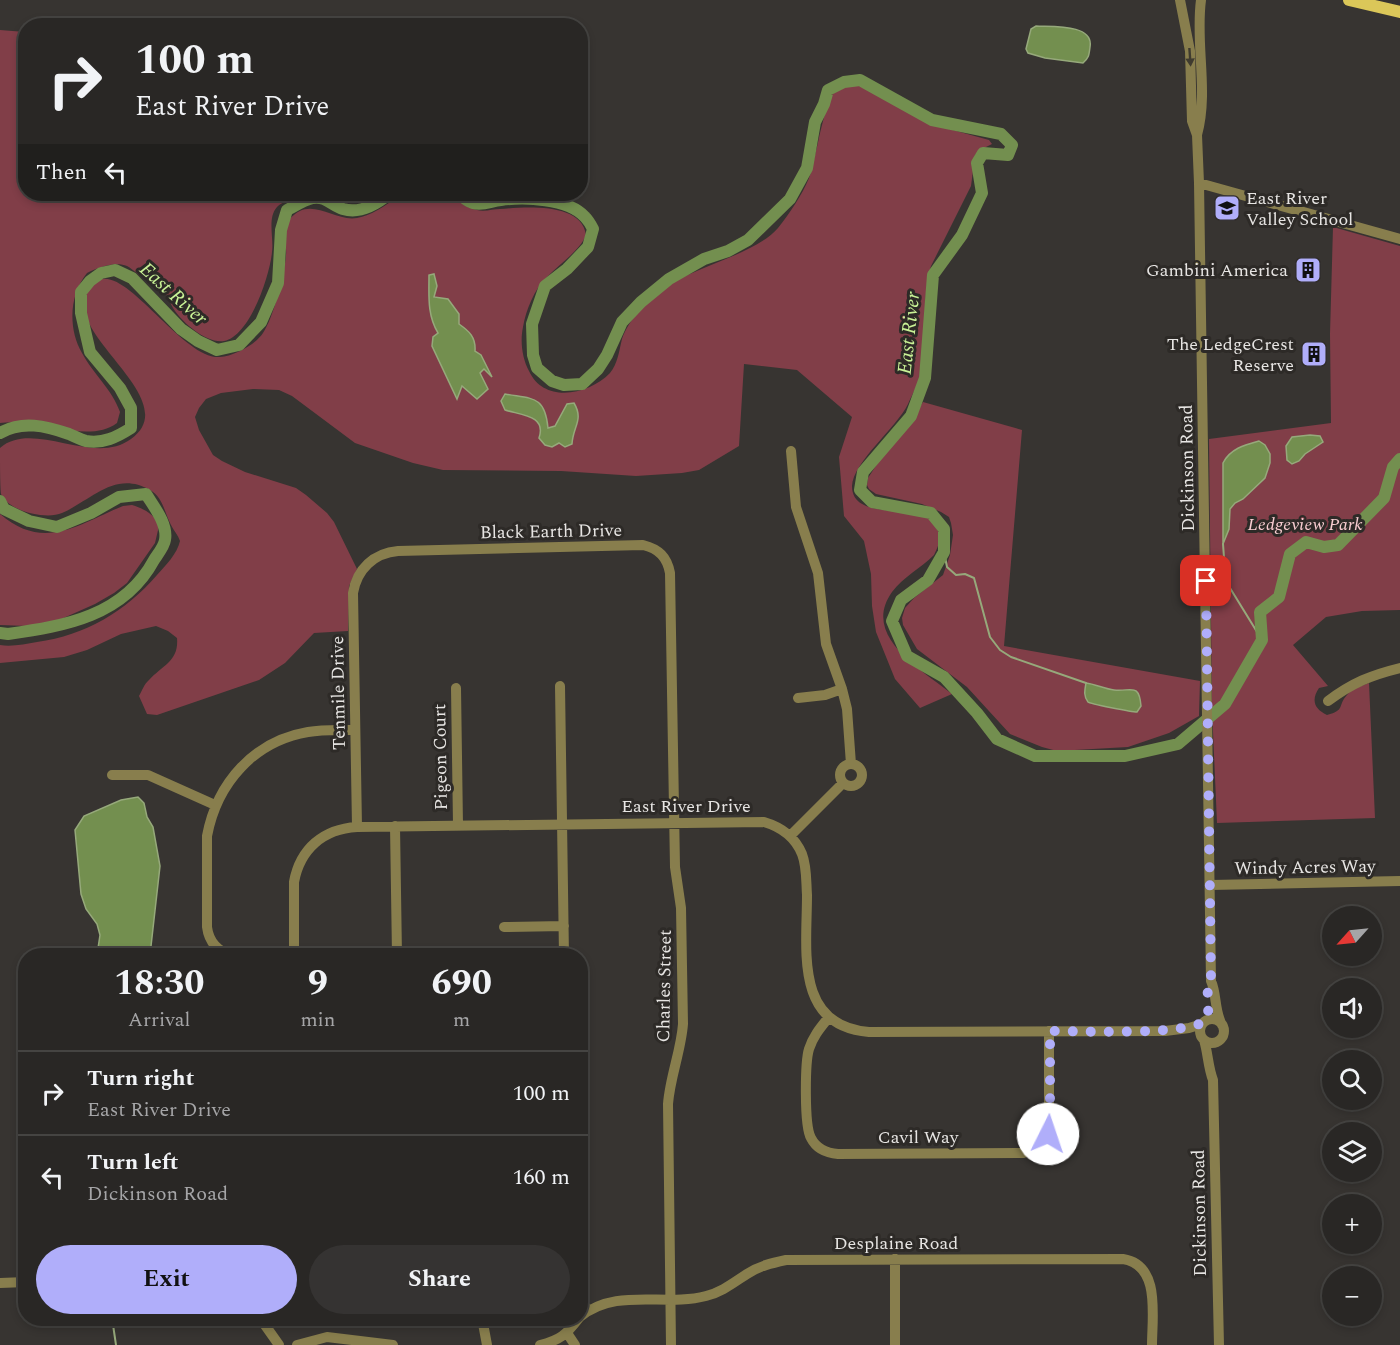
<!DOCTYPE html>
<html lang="en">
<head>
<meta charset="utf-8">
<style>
	body { margin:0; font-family:Spectral,serif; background:#353332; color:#f1f3f6; height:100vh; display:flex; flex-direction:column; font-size:22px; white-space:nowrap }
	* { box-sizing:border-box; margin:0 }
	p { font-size:20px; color:#a5a5a7 }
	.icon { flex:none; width:33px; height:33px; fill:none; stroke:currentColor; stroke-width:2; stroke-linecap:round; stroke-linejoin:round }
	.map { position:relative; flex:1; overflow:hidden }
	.drawer { position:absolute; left:18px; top:948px; width:570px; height:378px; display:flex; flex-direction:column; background:#292725; border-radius:24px; box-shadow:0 3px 9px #0003,0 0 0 2px #454442 }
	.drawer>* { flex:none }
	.hud { position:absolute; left:18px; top:18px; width:570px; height:183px; border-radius:24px; box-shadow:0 3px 9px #0003,0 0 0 2px #454442; background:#292725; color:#f1f3f6; overflow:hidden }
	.needle { width:39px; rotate:243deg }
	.fabs { position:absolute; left:1322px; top:906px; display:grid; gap:12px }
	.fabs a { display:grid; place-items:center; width:60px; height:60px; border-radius:50%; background:#292725; box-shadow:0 3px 9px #0003,0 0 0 2px #454442; font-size:30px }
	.pin { position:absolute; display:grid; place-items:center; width:51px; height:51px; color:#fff; margin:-26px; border-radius:12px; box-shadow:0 3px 9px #0006 }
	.me { position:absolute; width:66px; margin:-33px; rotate:4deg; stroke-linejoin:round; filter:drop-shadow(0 0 4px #0008) }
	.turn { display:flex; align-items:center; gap:21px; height:126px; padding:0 18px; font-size:27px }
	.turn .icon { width:78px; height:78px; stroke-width:2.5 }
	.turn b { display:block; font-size:42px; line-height:51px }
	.then { display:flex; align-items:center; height:57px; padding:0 18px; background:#0003; gap:12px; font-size:22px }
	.eta { display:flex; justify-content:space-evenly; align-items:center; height:102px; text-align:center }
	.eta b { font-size:36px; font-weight:700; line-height:42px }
	.button { display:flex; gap:12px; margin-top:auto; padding:12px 18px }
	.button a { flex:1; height:69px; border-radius:36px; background:#b0aefa; color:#111; font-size:24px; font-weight:700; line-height:69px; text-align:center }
	.button a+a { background:#353332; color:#f1f3f6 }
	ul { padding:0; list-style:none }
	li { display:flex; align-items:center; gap:18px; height:84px; padding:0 18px; border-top:2px solid #454442 }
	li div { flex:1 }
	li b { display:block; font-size:22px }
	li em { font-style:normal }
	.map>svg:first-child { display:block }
	.green { fill:#813e48 }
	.water { fill:#738f4f; stroke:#96a97b; stroke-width:1.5 }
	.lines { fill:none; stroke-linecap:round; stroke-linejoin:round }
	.stream { stroke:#96a97b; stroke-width:2 }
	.river { stroke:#738f4f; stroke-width:12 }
	.minor { stroke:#887e4d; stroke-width:10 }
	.major { stroke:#dbc759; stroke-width:12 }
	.oneway { fill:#3f3b2f }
	.route { stroke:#b0aefa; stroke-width:10; stroke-dasharray:0 18 }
	.labels { text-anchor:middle; stroke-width:6; stroke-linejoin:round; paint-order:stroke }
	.poi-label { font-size:18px; fill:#e7e5e3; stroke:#2d2a27; text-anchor:end }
	.street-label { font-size:18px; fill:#e7e5e3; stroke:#2d2a27 }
	.park-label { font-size:18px; font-style:italic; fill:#f9cdd1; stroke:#2d2a27 }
	.water-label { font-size:20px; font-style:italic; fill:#c9f296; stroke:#2d2a27 }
</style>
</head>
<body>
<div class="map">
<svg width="1400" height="1345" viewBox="0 0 1400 1345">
	<rect width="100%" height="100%" fill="#373431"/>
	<!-- green -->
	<path class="green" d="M0 30 25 32 26 194H324C311 196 285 198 277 207 267 218 274 238 272 252 270 275 250 336 224 341 208 344 184 324 175 311 170 304 167 294 162 288 158 283 151 282 146 279 139 276 133 269 127 266 115 261 97 268 87 273 69 295 68 329 82 353 93 374 112 389 120 412L117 423C88 445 35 417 0 423Z
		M856 85 865 88 931 124 989 140 992 144 980 150 975 155 971 186 931 266C920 301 930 339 921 375 918 384 912 395 908 404 897 427 853 462 852 486 852 519 906 506 925 516 929 518 933 523 935 526 943 535 939 545 934 555 921 568 903 577 892 592 860 637 924 671 952 694L920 708 895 679 876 632 872 606 871 574 864 541 844 516 839 457 852 417 797 370 744 364 739 446 699 470 682 473 636 476 561 471 443 470 413 463 355 443 292 396 279 390 253 389 221 393 206 399 199 408 195 417 199 430 213 455 222 461 245 472 296 488 306 495 327 513 334 522 357 569 349 586 348 631 314 633 285 663 259 680 157 715 147 714 139 696C142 691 144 684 149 680 163 665 179 661 177 638L168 631 156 626 121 634 87 650 64 657 0 663V645C12 647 25 644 37 642 86 635 125 612 157 575 166 565 177 554 180 541 178 535 174 531 171 525 165 514 163 497 150 490 115 470 92 500 62 513 46 520 8 511 1 494 0 485 0 459 0 448 33 419 93 467 131 439 188 398 52 329 91 287 94 284 98 280 102 279 131 273 185 360 220 357 234 356 255 345 263 333 273 319 285 273 286 255 287 245 282 229 289 220 310 194 333 222 357 218 371 216 385 205 397 198L402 194C415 194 431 191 444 194 456 196 464 208 477 210 485 212 493 209 500 209 525 207 582 202 586 235 579 252 559 264 546 278 534 290 526 310 523 327 520 341 522 358 529 371 544 404 589 395 610 373 618 363 619 351 622 339 629 318 649 299 666 287 696 266 756 254 778 228 790 213 802 195 809 178 813 168 814 157 817 147 820 131 825 114 829 98 836 89 844 86 856 85Z
		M1333 227 1400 246V610L1362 611 1326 617 1293 645 1328 686 1319 688C1311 700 1314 709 1327 715 1346 710 1337 706 1347 695 1352 688 1362 686 1369 683L1375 818 1217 823 1212 709 1209 439 1331 423 1330 334Z
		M923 402 1022 430 1004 646 1200 681 1199 716 1169 733 1128 747 1057 751 1042 747 1010 734 967 687 917 649 903 625 902 618 905 608 914 598 943 575 950 555 953 535 951 523 949 517 941 512 922 504 876 494 869 489 867 485 868 478 881 458 901 435Z
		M132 505C144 509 155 514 159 526L155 543 127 583 114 593 95 604 59 620 27 626 0 625V514C44 552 79 524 123 506Z"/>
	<!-- water -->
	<path class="water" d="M1036 26C1053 27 1094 24 1090 47 1089 55 1089 58 1083 63L1045 58 1028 53 1026 49 1031 29Z
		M434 274 437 286 434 297 448 299 459 314V324C469 331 476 337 475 351L481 355 492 377 484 369 480 373 488 389 477 399 462 386 457 399 432 346 433 337 438 333C427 315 429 295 429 275Z
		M505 394C532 399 545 395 548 428L555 426 567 404 574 403C584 420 573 426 572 444L565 447 559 443 552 447 545 445 539 438C547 415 520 415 505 410L501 401Z
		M1310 435 1320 436 1323 442 1305 454 1299 461 1292 464 1287 460 1286 446 1292 437Z
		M1259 441 1265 445 1270 454V463L1265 478 1243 499 1235 503 1230 509 1229 529 1223 544V463C1230 449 1244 445 1259 441Z
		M1086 683C1095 684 1105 689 1114 690 1131 692 1139 682 1141 706L1137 712C1132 712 1090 704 1088 702 1083 696 1085 689 1086 683Z
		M138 797 144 803 147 817 153 827 160 866 150 955H97L100 935 97 924 86 909 81 894 75 830 84 816 121 800Z"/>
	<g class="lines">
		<!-- stream -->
		<path class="stream" d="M1223 544 1225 571 1230 588 1262 640
			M944 552 947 567 956 575 965 574 974 578 990 637 1000 650 1011 657 1086 683
			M112 1318 116 1345"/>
		<!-- river -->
		<path class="river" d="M458 194C463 197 468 202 473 203 483 206 491 201 501 200 524 197 568 198 585 217 588 220 591 225 593 229L588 247 567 269 545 286 532 324 533 355 537 368 552 381 564 385 582 384 598 369 607 355 622 322 641 302 669 279 704 259 728 251 748 240 790 199 807 168 815 122 824 104 828 90 844 82 860 80 932 120 1001 134 1012 145 1008 155 983 153 977 163 982 193 962 235 933 275 925 378 911 416 863 472 860 490 872 502 931 513 944 529V552L928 580 901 600 892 621 907 656 944 677 977 713 997 739 1035 756H1125L1178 744 1225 704 1262 640 1260 612 1279 597 1290 554 1306 542 1324 547 1338 545 1384 498 1393 467 1400 459
			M0 433C22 420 46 426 69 434 74 436 81 440 86 441 103 444 117 437 131 428V408L120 388 90 352 81 313V292L90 281 101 273 115 270 132 278 181 329 198 341 217 350 239 345 261 322 278 283 281 230 287 210C295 206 304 200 313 198 326 196 331 205 343 209 360 214 377 204 389 194
			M0 501 4 509 29 521 57 527 91 513 119 497 146 494C154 507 168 524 165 540 164 547 157 555 154 560 124 616 65 626 8 634L0 633"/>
		<!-- minor -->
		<path class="minor" d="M1180 0 1190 51 1192 121 1197 135 1199 183 1211 981C1217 994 1214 1010 1222 1025
			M1197 135C1209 91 1195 44 1201 0
			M1199 183 1400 239
			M791 451 796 507 818 573 826 644 842 689 847 709 851 764
			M560 686 564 956
			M456 688 458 825
			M798 698 825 695 842 689
			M1328 701C1352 683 1371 675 1400 668
			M840 775a11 11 0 1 1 22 0a11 11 0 1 1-22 0Z
			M112 775H148L215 805
			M395 826 397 956
			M357 827 353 593C357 569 374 553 398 551L643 545C659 549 667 557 670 573L675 867 681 908 683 1024C681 1051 670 1077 668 1104L671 1345
			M790 836 843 783
			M1211 885 1400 881
			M504 927 564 926
			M234 956C218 952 209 943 207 927V836C217 783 254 741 308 732 324 729 340 730 355 730
			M241 956 294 955
			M294 956V882C300 849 323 829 357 827L764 822C781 827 795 837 802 854 807 867 806 881 807 895 807 950 794 1026 869 1032L1165 1031 1189 1028 1202 1024
			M829 1017C821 1027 813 1036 809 1049 805 1062 804 1126 811 1138 816 1148 826 1153 838 1154L1023 1153C1037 1150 1045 1142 1049 1128V1031
			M1200 1031a12 12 0 1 1 24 0a12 12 0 1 1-24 0Z
			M1204 1040C1208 1053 1208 1067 1213 1080L1219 1345
			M895 1259V1345
			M0 1283 26 1282
			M580 1299 588 1310
			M580 1317C616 1287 664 1307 706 1296 722 1292 733 1283 747 1274 759 1266 772 1263 786 1260L1123 1259C1161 1265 1152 1316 1152 1345
			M260 1318 279 1345
			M482 1318 487 1345
			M567 1333 575 1345
			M297 1345 327 1337 393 1345
			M540 1345C560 1340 566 1335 579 1318"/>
		<!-- major -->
		<path class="major" d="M1349 0 1400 12"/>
	</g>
	<!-- one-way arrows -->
	<defs><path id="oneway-solid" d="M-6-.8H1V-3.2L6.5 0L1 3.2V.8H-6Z" transform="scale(1.5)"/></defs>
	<use class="oneway" href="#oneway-solid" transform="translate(1190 57) rotate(86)"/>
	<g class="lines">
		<!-- route -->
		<path class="route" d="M1048 1134 1050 1122V1031C1073 1031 1195 1036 1205 1020 1213 1008 1203 993 1211 981L1206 581"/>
	</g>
	<!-- icons -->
	<defs>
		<g id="school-square" transform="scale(1.35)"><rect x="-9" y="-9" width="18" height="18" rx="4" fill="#b0aefa" stroke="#2d2a27"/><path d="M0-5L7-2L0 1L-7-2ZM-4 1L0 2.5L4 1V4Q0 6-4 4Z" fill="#111"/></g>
		<g id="building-square" transform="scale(1.35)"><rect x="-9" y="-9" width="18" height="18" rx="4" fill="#b0aefa" stroke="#2d2a27"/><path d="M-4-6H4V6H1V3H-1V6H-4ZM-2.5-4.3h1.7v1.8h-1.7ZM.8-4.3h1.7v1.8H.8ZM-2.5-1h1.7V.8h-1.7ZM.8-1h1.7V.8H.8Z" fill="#111"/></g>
	</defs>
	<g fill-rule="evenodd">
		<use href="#school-square" x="1227" y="208"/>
		<use href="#building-square" x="1308" y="270"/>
		<use href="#building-square" x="1314" y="354"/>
	</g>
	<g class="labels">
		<!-- poi labels -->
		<g class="poi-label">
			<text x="1246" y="204" text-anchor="start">East River<tspan x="1246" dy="21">Valley School</tspan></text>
			<text x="1288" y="276">Gambini America</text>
			<text x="1294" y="350">The LedgeCrest<tspan x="1294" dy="21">Reserve</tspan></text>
		</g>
		<!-- street labels -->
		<g class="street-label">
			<text transform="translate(1187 468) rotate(-91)" y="6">Dickinson Road</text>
			<text transform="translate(551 531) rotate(-1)" y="6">Black Earth Drive</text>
			<text transform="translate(338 693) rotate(-91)" y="6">Tenmile Drive</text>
			<text transform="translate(440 757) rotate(-91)" y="6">Pigeon Court</text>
			<text x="686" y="812">East River Drive</text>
			<text transform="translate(1305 867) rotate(-1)" y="6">Windy Acres Way</text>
			<text transform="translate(664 986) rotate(-89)" y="6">Charles Street</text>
			<text x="918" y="1143">Cavil Way</text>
			<text transform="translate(1199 1213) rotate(-91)" y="6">Dickinson Road</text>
			<text x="896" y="1249">Desplaine Road</text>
		</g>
		<!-- park labels -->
		<g class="park-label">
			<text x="1305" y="530">Ledgeview Park</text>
		</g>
		<!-- water labels -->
		<g class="water-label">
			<text transform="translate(174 293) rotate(42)" y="7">East River</text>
			<text transform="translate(908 333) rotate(-84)" y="7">East River</text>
		</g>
	</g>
</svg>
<div class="fabs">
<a><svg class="needle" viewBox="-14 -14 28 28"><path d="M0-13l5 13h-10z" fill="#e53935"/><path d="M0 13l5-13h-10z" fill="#a5a5a7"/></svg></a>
<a><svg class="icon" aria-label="sound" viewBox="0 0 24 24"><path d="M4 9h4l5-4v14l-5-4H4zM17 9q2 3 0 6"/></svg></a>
<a><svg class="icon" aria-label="search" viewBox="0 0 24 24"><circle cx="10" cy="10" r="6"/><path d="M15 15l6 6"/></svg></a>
<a><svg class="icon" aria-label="layers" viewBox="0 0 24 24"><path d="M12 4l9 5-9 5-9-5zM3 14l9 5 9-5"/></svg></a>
<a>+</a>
<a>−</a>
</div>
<div class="pin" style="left:1206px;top:581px;background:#d93025"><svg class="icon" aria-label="arrive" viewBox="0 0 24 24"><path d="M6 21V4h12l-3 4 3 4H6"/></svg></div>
<svg class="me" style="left:1048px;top:1134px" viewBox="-20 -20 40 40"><circle r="19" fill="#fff"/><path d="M0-13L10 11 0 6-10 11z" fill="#b0aefa"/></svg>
<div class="hud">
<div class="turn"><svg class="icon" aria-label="right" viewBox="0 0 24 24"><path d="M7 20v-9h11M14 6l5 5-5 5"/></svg><div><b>100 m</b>East River Drive</div></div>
<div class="then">Then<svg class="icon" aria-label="left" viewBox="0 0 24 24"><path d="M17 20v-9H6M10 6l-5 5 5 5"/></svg></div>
</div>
<section class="drawer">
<div class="eta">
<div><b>18:30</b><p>Arrival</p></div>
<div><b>9</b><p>min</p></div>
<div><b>690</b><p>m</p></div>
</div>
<ul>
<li><svg class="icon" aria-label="right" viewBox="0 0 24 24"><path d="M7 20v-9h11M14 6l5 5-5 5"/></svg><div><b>Turn right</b><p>East River Drive</p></div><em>100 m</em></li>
<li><svg class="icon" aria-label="left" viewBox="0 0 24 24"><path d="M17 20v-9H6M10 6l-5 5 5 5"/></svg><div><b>Turn left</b><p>Dickinson Road</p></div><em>160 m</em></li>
</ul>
<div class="button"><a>Exit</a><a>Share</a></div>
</section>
</div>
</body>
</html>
